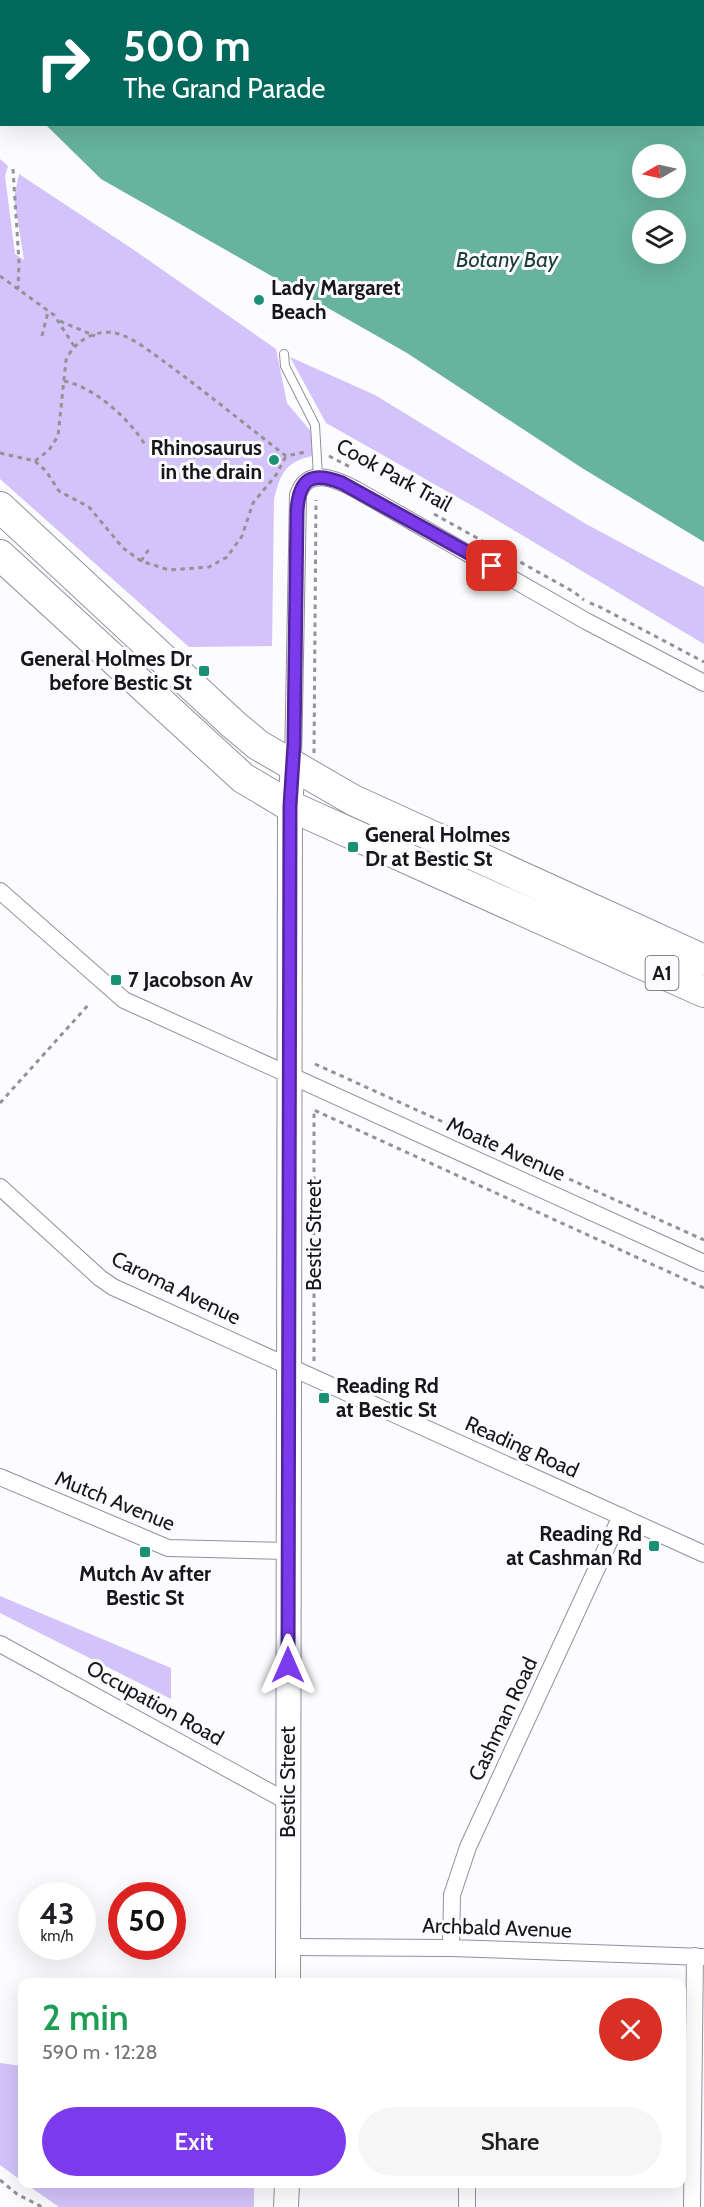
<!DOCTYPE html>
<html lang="en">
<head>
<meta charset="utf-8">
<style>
	body { margin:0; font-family:Cabin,sans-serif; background:#f6f6f6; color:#202124; height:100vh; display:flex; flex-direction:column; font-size:22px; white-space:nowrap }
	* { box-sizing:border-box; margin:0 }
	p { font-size:20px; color:#757577 }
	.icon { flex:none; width:33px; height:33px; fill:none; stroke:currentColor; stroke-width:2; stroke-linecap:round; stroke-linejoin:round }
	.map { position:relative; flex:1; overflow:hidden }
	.drawer { position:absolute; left:18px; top:1978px; width:668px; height:210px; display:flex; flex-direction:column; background:#fff; border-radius:12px; box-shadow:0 6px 24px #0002 }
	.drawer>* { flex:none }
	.banner { position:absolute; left:0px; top:0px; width:705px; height:126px; box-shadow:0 6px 24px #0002; background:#00695c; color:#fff; overflow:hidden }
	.needle { width:39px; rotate:261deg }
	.tools { position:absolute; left:632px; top:144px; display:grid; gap:12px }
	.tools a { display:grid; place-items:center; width:54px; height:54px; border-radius:50%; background:#fff; box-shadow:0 6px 24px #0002; font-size:30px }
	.speed { position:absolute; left:18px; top:1882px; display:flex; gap:12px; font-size:30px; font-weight:700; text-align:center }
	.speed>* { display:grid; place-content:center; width:78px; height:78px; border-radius:50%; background:#fff; box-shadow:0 6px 24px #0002; line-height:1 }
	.speed small { font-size:15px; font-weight:400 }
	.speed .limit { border:9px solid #d22; background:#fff; color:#111 }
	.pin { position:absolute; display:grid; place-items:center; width:51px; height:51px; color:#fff; margin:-26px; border-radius:12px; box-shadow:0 3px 9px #0006 }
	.me { position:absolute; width:66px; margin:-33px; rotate:0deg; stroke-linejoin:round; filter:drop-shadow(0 0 4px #0008) }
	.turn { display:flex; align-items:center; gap:21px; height:126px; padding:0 24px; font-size:27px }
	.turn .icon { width:78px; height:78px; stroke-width:2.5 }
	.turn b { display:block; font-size:42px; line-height:51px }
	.round { display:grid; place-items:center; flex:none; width:63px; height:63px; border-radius:32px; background:#f6f6f6 }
	.summary { display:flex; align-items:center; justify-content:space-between; height:102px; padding:0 24px }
	h1 { font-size:36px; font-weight:600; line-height:45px; color:#1e9e55 }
	.action { display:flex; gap:12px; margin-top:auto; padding:12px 24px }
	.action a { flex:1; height:69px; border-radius:36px; background:#7c3aed; color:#fff; font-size:24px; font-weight:600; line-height:69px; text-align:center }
	.action a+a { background:#f6f6f6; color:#202124 }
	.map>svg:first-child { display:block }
	.green { fill:#d3c3fa }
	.water { fill:#67b39c; fill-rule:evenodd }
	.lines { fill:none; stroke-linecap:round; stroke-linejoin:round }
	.lane-casing { stroke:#93909c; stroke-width:10 }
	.street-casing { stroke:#93909c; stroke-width:18 }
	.secondary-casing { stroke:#93909c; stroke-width:26 }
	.highway-casing { stroke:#93909c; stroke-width:32 }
	.path { stroke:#939295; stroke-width:3; stroke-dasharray:4.5 4.5; stroke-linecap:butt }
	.lane { stroke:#fff; stroke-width:8 }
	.street { stroke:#fff; stroke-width:16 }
	.secondary { stroke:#fff; stroke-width:24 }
	.highway { stroke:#fff; stroke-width:30 }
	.route-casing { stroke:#51269a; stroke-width:15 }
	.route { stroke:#7c3aed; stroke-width:10 }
	.poi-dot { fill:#1a9175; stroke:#fcfbfd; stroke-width:2 }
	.labels { text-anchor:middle; stroke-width:6; stroke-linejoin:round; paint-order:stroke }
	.shield { fill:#fcfbfd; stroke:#5c5b5e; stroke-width:1.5 }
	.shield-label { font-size:20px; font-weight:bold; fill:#17161a }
	.poi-label { font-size:21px; font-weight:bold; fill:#17161a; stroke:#fcfbfd; text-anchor:start }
	.street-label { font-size:21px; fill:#17161a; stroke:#fcfbfd }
	.water-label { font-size:22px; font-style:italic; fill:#1b3e34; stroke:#fcfbfd }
</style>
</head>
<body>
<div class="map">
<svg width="704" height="2207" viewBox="0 0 704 2207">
	<rect width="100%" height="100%" fill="#fcfbfd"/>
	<!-- green -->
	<path class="green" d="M0 159 8 166 5 176 15 254 24 260 14 198 19 174 134 250 276 349 287 403 313 434 312 456C285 462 280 474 274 500L272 646 189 647 0 479Z
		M290 357 375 395 586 524 704 587V644L480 510 326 423Z
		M0 1596 171 1668V1699L0 1613Z
		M0 2063 22 2066V2181L0 2165Z
		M26 2184H254V2207H59Z"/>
	<!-- water -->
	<path class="water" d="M0 0H704V542L582 468 407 353 101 179 46 125 704 124V2H2L1 81ZM642 154H675V188H642ZM642 220H675V254H642Z"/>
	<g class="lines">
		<!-- lane casing -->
		<g class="lane-casing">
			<path id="lane" d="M284 354 285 366 315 425 318 476"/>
		</g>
		<!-- street casing -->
		<g class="street-casing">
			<path id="street" d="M293 766 298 495C308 466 336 479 355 489L586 621 704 683
				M0 891 124 1000 704 1263
				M0 1187 100 1278 113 1287 704 1554
				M0 1477 168 1548 289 1551
				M0 1644 288 1802
				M289 1947 451 1948 704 1957
				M451 1948 452 1895 468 1847 621 1516
				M467 2207V2184
				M692 2207 695 1956"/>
		</g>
		<!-- secondary casing -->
		<g class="secondary-casing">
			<path id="secondary" d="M288 1983 290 806 293 766
				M286 2207 287 2184"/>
		</g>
		<!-- highway casing -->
		<g class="highway-casing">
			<path id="highway" d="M0 507 233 724 258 745 353 800 704 960
				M0 555 243 778 290 806 704 992"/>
		</g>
		<!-- path -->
		<path class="path" d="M13 169 19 262 18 289
			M0 276 54 315 74 346
			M60 321 95 336
			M42 336 48 312
			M64 381C94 387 130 419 145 445
			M0 453 35 461 49 450 58 436 66 360C74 341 98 327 119 334 135 339 152 353 166 363 207 393 246 425 286 456L306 452
			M329 456 350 467
			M35 461 46 471 59 491 89 507 123 548 141 561 169 570 209 567 227 557 242 536 253 503 276 475 286 456
			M434 514 574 592 584 600
			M141 561 151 546
			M590 603 600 607 704 662
			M314 753 316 500
			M315 1064 704 1240
			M0 1103 90 1003
			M314 1361V1110L704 1288
			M0 2180 17 2194 42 2207"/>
		<!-- lane -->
		<use href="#lane" class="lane"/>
		<!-- street -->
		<use href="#street" class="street"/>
		<!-- secondary -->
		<use href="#secondary" class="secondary"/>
		<!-- highway -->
		<use href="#highway" class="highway"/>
	</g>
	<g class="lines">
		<!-- route casing -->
		<g class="route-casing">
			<path id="route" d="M288 1665 290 806 294 744 297 511C299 478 312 471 342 483L492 566"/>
		</g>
		<!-- route -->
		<use href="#route" class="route"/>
	</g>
	<!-- markers -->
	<g class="poi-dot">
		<circle cx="259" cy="300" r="6"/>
		<circle cx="274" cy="460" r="6"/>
		<rect x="198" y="665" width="12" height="12" rx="3"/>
		<rect x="347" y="841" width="12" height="12" rx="3"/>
		<rect x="110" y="974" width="12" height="12" rx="3"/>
		<rect x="318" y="1392" width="12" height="12" rx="3"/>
		<rect x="648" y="1540" width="12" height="12" rx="3"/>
		<rect x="139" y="1546" width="12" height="12" rx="3"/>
	</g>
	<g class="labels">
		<!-- shield labels -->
		<rect class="shield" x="645.5" y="956" width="33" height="34" rx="4.5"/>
		<g class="shield-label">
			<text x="662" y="980">A1</text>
		</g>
		<!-- poi labels -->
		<g class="poi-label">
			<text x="271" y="295">Lady Margaret<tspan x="271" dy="24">Beach</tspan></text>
			<text x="262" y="455" text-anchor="end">Rhinosaurus<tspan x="262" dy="24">in the drain</tspan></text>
			<text x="192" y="666" text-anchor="end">General Holmes Dr<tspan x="192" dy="24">before Bestic St</tspan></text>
			<text x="365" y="842">General Holmes<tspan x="365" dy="24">Dr at Bestic St</tspan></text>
			<text x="128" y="987">7 Jacobson Av</text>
			<text x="336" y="1393">Reading Rd<tspan x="336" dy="24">at Bestic St</tspan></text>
			<text x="642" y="1541" text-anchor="end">Reading Rd<tspan x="642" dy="24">at Cashman Rd</tspan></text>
			<text x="145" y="1581" text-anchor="middle">Mutch Av after<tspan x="145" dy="24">Bestic St</tspan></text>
		</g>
		<!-- street labels -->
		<g class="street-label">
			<text transform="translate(394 475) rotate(29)" y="7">Cook Park Trail</text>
			<text transform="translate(506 1149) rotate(24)" y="7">Moate Avenue</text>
			<text transform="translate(314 1235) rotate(-90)" y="7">Bestic Street</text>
			<text transform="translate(176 1288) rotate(26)" y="7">Caroma Avenue</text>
			<text transform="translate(522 1447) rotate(24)" y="7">Reading Road</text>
			<text transform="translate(115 1501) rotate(22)" y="7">Mutch Avenue</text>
			<text transform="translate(155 1703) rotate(29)" y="7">Occupation Road</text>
			<text transform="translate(503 1719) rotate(-65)" y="7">Cashman Road</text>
			<text transform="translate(288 1782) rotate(-90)" y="7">Bestic Street</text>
			<text transform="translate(497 1928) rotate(2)" y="7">Archbald Avenue</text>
		</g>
		<!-- water labels -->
		<g class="water-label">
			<text x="507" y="267">Botany Bay</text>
		</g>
	</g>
</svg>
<div class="tools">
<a><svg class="needle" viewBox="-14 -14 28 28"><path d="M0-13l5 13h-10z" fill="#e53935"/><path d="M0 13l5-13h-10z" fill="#757577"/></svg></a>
<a><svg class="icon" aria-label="layers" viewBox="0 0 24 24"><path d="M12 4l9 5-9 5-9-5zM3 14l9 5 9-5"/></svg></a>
</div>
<div class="speed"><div>43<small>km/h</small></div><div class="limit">50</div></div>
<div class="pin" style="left:492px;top:566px;background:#d93025"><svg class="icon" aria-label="arrive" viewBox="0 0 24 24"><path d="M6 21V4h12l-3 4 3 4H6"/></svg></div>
<svg class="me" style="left:288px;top:1665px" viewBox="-20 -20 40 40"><path d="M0-17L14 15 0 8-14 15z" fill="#7c3aed" stroke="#fff" stroke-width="4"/></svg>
<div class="banner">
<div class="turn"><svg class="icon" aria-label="right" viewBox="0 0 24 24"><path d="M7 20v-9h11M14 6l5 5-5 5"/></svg><div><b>500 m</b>The Grand Parade</div></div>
</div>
<section class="drawer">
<div class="summary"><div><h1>2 min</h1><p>590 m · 12:28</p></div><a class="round" style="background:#d93025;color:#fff"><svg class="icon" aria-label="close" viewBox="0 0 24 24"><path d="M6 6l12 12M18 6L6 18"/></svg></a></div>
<div class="action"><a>Exit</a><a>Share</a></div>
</section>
</div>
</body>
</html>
